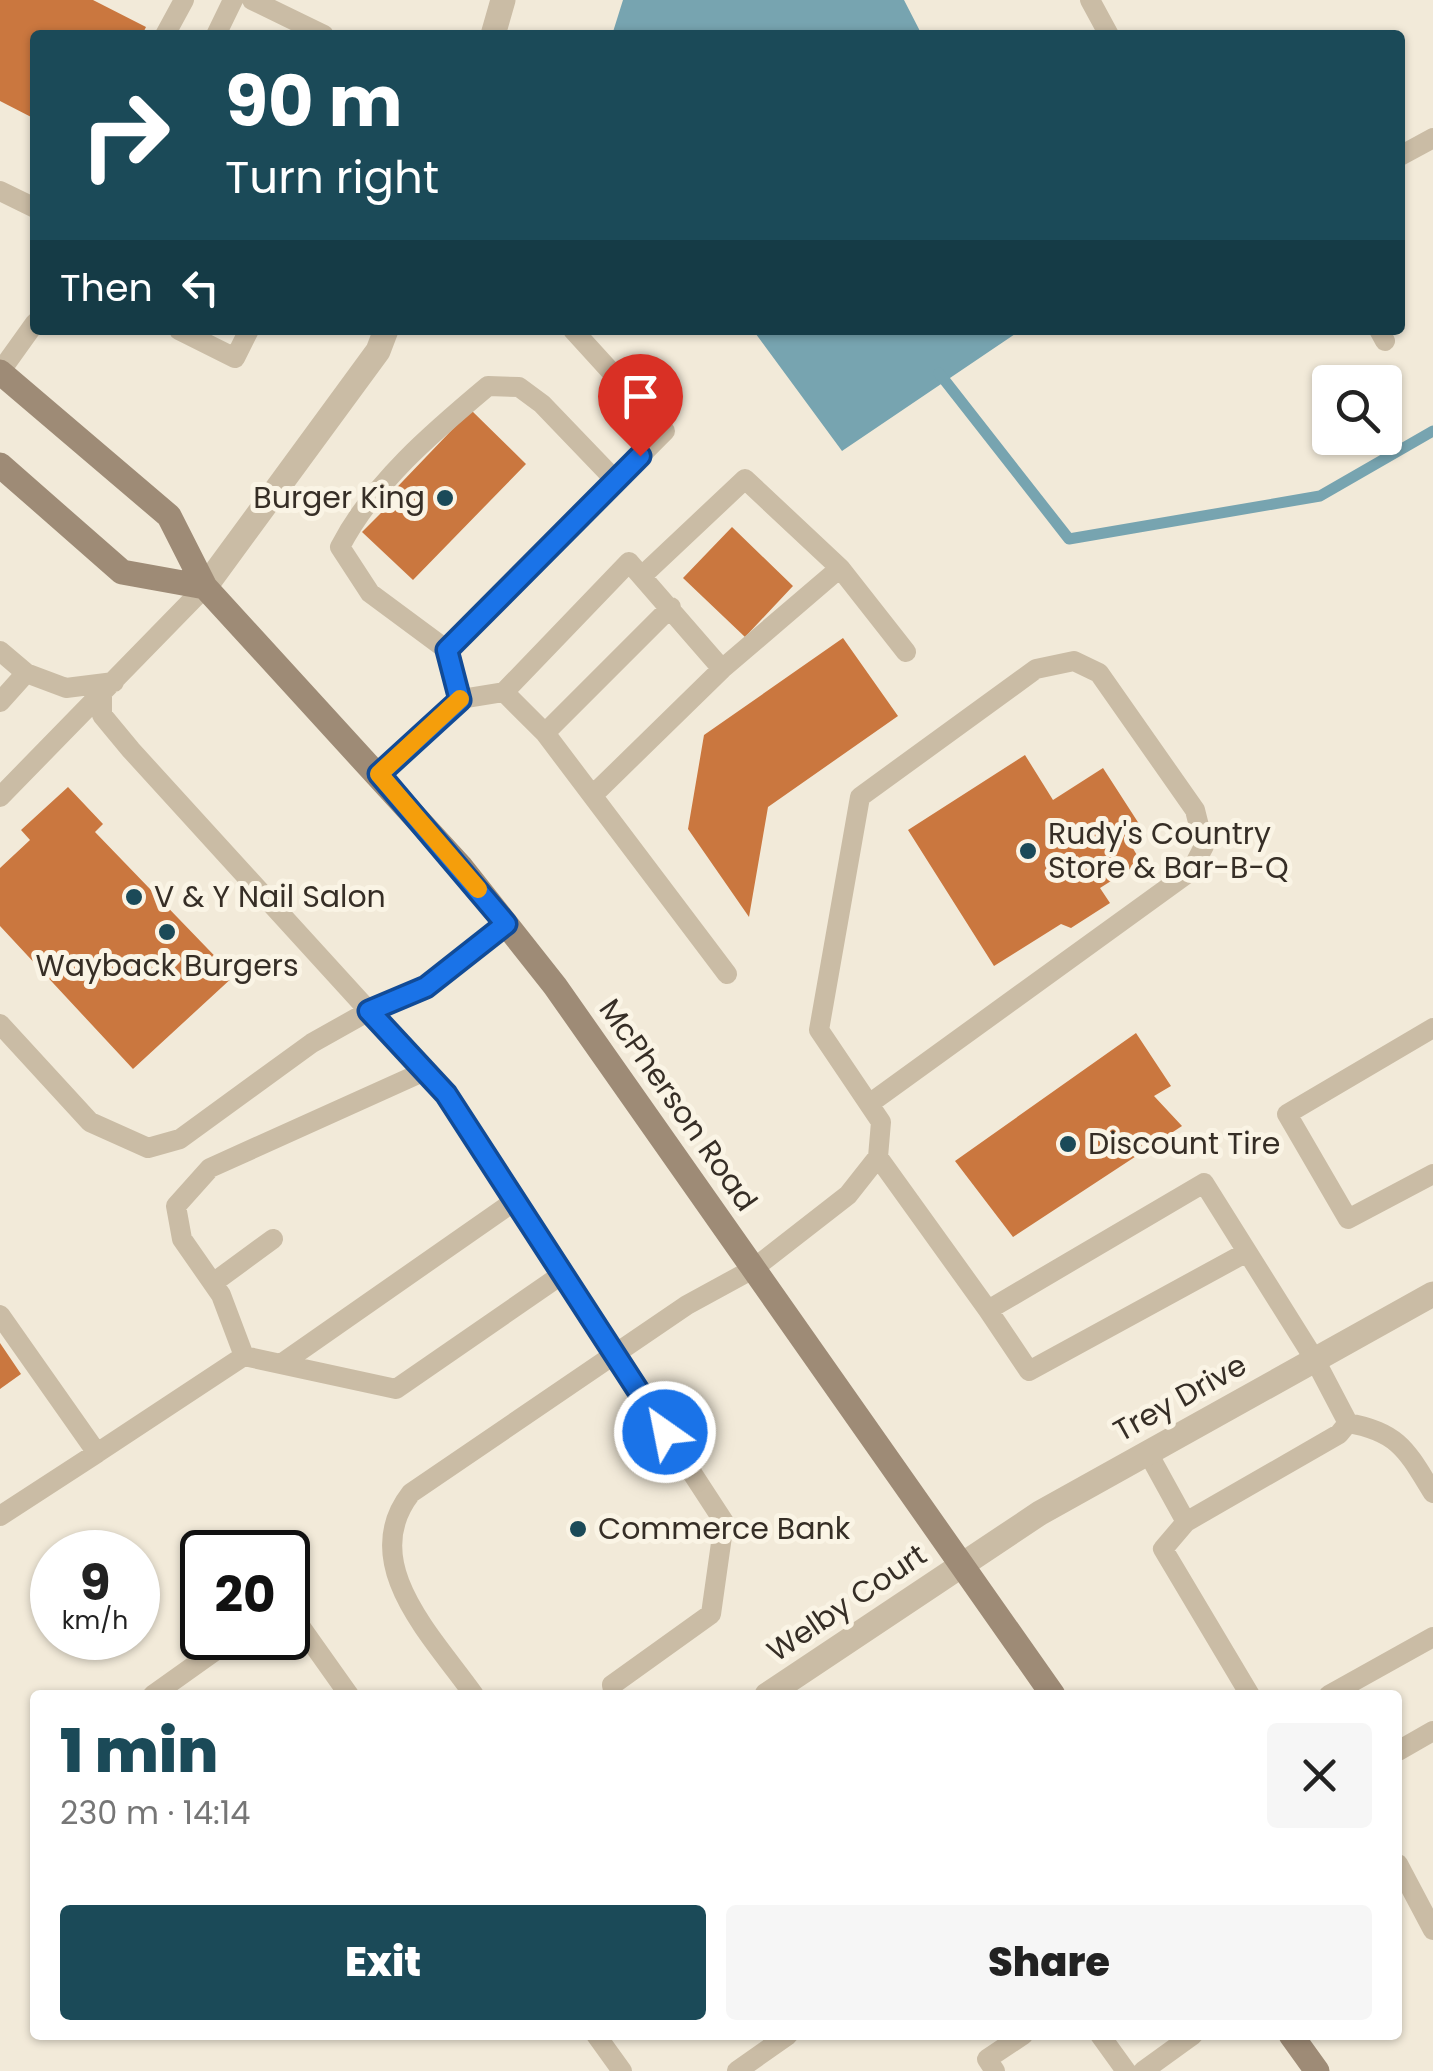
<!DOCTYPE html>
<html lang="en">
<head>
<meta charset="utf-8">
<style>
	body { margin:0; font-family:Poppins,sans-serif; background:#f6f6f6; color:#222; height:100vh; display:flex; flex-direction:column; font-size:38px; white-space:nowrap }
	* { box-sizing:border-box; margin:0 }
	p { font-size:32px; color:#767676 }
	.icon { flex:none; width:55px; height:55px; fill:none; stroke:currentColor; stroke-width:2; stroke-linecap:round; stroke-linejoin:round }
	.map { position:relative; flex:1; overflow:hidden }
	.details { position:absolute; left:30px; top:1690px; width:1372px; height:350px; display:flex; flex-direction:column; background:#fff; border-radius:10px; box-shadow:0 2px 8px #0004 }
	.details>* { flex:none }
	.top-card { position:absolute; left:30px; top:30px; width:1375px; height:305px; border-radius:10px; box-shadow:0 2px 8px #0004; background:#1b4a58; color:#fff; overflow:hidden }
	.tools { position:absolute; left:1312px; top:365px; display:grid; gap:20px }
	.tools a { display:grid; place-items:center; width:90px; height:90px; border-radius:10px; background:#fff; box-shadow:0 2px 8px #0004; font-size:50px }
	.speed { position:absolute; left:30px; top:1530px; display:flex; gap:20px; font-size:50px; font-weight:700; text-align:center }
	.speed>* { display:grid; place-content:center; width:130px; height:130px; border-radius:50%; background:#fff; box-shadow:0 2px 8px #0004; line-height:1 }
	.speed small { font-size:25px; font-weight:400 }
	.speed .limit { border:5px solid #111; border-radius:15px; background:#fff; color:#111 }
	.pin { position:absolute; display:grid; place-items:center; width:85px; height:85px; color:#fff; margin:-102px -42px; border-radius:50% 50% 50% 0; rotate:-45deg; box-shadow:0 0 10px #0007 }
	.pin .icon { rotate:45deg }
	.me { position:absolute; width:110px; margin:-55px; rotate:327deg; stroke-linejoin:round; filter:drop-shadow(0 0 8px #0008) }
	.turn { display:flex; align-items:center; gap:35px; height:210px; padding:0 30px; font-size:45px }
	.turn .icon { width:130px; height:130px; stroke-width:2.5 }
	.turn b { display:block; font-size:70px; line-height:85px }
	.then { display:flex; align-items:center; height:95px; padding:0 30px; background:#0003; gap:20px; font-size:38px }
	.round { display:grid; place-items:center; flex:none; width:105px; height:105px; border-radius:10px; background:#f6f6f6 }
	.head { display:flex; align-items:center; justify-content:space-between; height:170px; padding:0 30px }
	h1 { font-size:60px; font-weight:800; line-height:75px; color:#1b4a58 }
	.action { display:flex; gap:20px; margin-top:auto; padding:20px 30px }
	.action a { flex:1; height:115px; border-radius:10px; background:#1b4a58; color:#fff; font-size:40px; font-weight:800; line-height:115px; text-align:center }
	.action a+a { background:#f6f6f6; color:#222 }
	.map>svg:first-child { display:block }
	.water { fill:#77a4b0 }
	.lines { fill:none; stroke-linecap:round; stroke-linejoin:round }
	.stream { stroke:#77a4b0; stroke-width:11 }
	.building { fill:#ca773f }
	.service { stroke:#cabca5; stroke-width:20 }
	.minor { stroke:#cabca5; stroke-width:25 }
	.secondary { stroke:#9e8b76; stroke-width:25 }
	.route-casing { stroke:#114b97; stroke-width:25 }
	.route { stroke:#1a73e8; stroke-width:18 }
	.slow { stroke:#f59e0b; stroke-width:18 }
	.poi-dot { fill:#1b4a58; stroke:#faf4e5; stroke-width:4 }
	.labels { text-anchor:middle; stroke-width:10; stroke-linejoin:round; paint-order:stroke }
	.poi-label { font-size:30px; fill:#362e26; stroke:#faf4e5; text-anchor:start }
	.street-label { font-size:30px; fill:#362e26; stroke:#faf4e5 }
</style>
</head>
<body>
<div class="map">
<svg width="1433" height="2071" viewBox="0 0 1433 2071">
	<rect width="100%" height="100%" fill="#f2ead9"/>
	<!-- water -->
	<path class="water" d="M623 0H904L922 35H612Z
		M753 330H1021L842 451Z"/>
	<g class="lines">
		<!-- stream -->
		<path class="stream" d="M939 373 1069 539 1320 496 1433 431"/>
	</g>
	<!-- building -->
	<path class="building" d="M0 0H93L146 27 142 35H35V119L0 101Z
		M471 410 526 464 413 580 362 532 385 509 380 505Z
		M732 527 793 586 745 637 683 578Z
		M843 638 898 716 768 807 749 917 688 829 704 735Z
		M1025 755 1053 800 1103 768 1143 830 1128 840 1141 862 1100 888 1110 903 1071 928 1061 924 994 966 908 830Z
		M68 787 103 824 95 832 234 976 133 1069 0 926V868L30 840 21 830Z
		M1136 1033 1171 1086 1154 1096 1182 1126 1013 1237 955 1161Z
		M0 1343 21 1374 0 1389Z"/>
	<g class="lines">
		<!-- service -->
		<path class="service" d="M252 0 324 35
			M1090 0 1109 35
			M165 35 184 0
			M216 35 233 0
			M1400 156 1433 138
			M0 191 35 208
			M179 330 235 358 249 330
			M1379 330 1385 341
			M0 372 35 323
			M840 568 906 652
			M447 650 370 593 340 547C373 483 433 432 488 386L519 387 542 404 615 480
			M0 651 26 673 0 702
			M26 673 66 688 114 682
			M504 692 629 562 722 669 840 568 745 479 642 576
			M102 694V715L131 750 369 1011 425 987 506 924
			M461 699 504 692 545 733 727 974
			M545 733 671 607
			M379 774 461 699 447 650 665 431 573 330
			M593 795 722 669
			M0 797 205 587
			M0 1024 90 1122 148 1148 180 1139 312 1043 369 1011 445 1094 724 1522 711 1614 612 1685 614 1695
			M1433 1028 1287 1114 1348 1219 1433 1174
			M878 1157 988 1310 1204 1183 1315 1360 1348 1423 1339 1434 1186 1522
			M213 1283 273 1239
			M988 1310 1029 1371 1247 1252
			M0 1315 97 1453 0 1516
			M244 1356 221 1295 182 1239 176 1206 210 1168 425 1071
			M281 1364 516 1200
			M1348 1423C1399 1432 1407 1451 1433 1493
			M97 1453 244 1356 396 1389 564 1273
			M1148 1453 1186 1522 1163 1549 1250 1695
			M288 1609 349 1695
			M153 1695 233 1638
			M474 1695C434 1638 356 1563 411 1493L687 1305 753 1269 848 1195 878 1157 881 1122 819 1030 860 797 1036 669 1074 661 1099 673 1195 810 1204 846 1191 871 869 1104
			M1329 1695 1433 1637
			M1398 1751 1433 1731
			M1398 1864 1433 1930
			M596 2035 622 2071
			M1100 2035 1126 2071
			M737 2071 788 2035
			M995 2071 987 2059 1023 2035
			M1143 2071 1193 2035"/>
		<!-- minor -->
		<path class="minor" d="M493 35 503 0
			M205 587 378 351 386 330
			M767 1695 1040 1513 1433 1294"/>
		<!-- secondary -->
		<path class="secondary" d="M0 372 169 516 205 587 461 867 555 986 1053 1695
			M0 465 122 572 205 587
			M1291 2035 1317 2071"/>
	</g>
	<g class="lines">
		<!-- route casing -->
		<g class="route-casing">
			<path id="route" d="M640 456 447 650 460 700 379 774 506 924 426 987 369 1011 446 1094 665 1432"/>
		</g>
		<!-- route -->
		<use href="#route" class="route"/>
		<!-- slow -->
		<path class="slow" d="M460 699 379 774 478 889"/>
	</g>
	<!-- markers -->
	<g class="poi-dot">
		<circle cx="445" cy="498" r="10"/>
		<circle cx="1028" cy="851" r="10"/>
		<circle cx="134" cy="897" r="10"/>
		<circle cx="167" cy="932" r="10"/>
		<circle cx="1068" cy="1144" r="10"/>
		<circle cx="578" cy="1529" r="10"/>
	</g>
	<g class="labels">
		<!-- poi labels -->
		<g class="poi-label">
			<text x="425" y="508" text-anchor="end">Burger King</text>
			<text x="1048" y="844">Rudy's Country<tspan x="1048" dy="34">Store &amp; Bar-B-Q</tspan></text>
			<text x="154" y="907">V &amp; Y Nail Salon</text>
			<text x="167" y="976" text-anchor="middle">Wayback Burgers</text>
			<text x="1088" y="1154">Discount Tire</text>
			<text x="598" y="1539">Commerce Bank</text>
		</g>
		<!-- street labels -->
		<g class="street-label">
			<text transform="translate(678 1105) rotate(55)" y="10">McPherson Road</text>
			<text transform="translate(1180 1398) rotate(-29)" y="10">Trey Drive</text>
			<text transform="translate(847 1603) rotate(-34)" y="10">Welby Court</text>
		</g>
	</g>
</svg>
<div class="tools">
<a><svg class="icon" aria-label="search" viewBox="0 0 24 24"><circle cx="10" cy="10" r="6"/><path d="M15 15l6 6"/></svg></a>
</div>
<div class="speed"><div>9<small>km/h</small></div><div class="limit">20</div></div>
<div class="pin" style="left:640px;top:456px;background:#d93025"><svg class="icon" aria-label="arrive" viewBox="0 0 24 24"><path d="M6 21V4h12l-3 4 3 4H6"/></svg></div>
<svg class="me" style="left:665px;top:1432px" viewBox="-20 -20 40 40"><circle r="17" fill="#1a73e8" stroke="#fff" stroke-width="3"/><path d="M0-11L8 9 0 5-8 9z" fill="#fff"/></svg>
<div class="top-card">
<div class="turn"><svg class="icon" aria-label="right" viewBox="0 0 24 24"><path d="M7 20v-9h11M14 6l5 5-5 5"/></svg><div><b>90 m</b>Turn right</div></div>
<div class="then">Then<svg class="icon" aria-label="left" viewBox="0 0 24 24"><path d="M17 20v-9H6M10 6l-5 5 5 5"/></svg></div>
</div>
<section class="details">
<div class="head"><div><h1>1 min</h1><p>230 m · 14:14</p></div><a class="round"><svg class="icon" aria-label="close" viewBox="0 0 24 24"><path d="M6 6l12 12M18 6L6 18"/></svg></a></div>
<div class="action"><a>Exit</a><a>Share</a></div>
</section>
</div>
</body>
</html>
